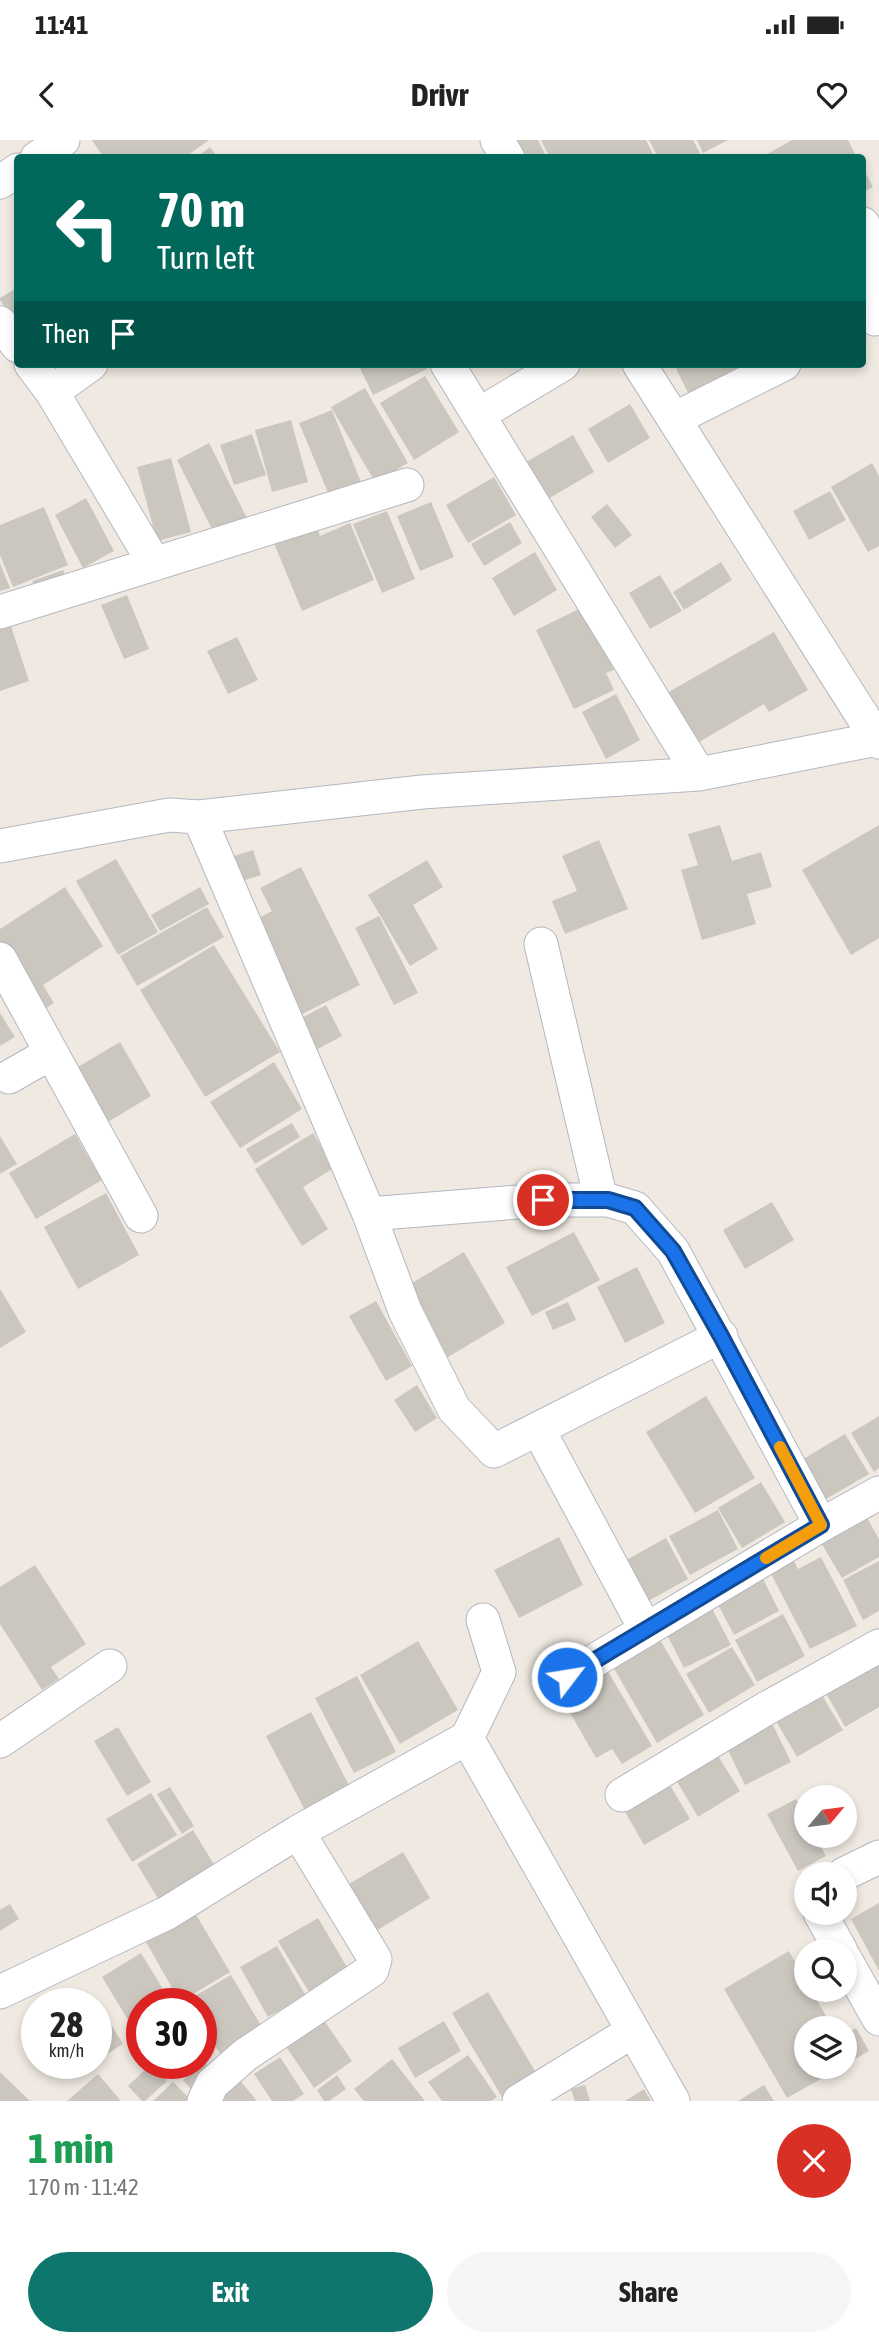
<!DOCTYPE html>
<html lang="en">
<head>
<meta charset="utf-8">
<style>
	body { margin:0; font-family:"Asap Condensed",sans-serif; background:#f6f6f6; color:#222; height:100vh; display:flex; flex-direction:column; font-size:26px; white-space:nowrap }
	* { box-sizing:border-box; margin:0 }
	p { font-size:23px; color:#767676 }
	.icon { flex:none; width:38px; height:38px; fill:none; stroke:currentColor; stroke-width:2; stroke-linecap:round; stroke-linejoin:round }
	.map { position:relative; height:1961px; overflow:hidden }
	.sheet { display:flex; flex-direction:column; background:#fff; flex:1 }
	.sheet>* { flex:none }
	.hud { position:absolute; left:14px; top:14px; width:852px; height:214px; border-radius:7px; box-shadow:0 4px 10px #0003; background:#00695c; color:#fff; overflow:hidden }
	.needle { width:46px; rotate:61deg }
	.buttons { position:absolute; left:794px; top:1645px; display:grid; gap:14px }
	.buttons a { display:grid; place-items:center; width:63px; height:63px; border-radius:50%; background:#fff; box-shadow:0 4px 10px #0003; font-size:35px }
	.speed { position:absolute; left:21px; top:1848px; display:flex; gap:14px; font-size:35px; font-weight:700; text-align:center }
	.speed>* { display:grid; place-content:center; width:91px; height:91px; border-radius:50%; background:#fff; box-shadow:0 4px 10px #0003; line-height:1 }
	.speed small { font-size:18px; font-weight:400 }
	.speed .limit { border:10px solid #d22; background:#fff; color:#111 }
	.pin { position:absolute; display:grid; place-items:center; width:60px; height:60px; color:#fff; margin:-30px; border:4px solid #fff; border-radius:50%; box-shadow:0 2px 7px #0007 }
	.me { position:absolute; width:77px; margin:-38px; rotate:59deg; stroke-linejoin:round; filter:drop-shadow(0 0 5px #0008) }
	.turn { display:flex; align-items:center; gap:24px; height:147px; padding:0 28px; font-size:32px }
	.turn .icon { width:91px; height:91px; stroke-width:2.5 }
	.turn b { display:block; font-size:49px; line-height:60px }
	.then { display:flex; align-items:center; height:66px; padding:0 28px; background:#0003; gap:14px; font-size:26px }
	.round { display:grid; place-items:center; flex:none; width:74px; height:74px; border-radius:37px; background:#f6f6f6 }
	.headline { display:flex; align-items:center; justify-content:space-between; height:119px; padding:0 28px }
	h1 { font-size:42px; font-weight:700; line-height:52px; color:#1e9e55 }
	.cta { display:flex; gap:14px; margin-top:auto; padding:14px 28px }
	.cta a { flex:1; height:80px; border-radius:42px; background:#0f766e; color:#fff; font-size:28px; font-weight:700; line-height:80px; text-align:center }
	.cta a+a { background:#f6f6f6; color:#222 }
	.status { display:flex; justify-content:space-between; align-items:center; height:49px; padding:0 35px; background:#fff; direction:ltr }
	.status svg { height:19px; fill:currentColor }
	header { display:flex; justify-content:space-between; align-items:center; height:91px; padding:0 28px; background:#fff; font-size:32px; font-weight:700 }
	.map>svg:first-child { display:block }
	.building { fill:#cbc7bf }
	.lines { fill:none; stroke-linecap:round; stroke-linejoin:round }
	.minor-casing { stroke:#b4b7c1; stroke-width:35 }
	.minor { stroke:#fff; stroke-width:33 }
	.route-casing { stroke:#114b97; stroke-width:18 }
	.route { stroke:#1a73e8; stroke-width:12 }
	.slow { stroke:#f59e0b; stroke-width:12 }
</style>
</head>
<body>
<div class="status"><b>11:41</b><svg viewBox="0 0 49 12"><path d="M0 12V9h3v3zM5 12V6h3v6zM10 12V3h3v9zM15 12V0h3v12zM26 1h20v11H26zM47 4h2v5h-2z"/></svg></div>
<header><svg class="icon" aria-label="back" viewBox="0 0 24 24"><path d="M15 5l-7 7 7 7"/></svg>Drivr<svg class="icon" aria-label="heart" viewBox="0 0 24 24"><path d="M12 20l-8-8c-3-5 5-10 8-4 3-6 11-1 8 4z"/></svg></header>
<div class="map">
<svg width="879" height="1961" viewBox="0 0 879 1961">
	<rect width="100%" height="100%" fill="#efe9e1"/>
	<!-- building -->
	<path class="building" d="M92 0H209L184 18H104Z
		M516 0H538L547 18H524Z
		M541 0H646L655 18H550Z
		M649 0H693L700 13 690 18H658Z
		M697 0H728L703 13Z
		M792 0H848L857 18H760Z
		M210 7 218 18H195Z
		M863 28 873 47 863 52Z
		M18 147V188L0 160V158Z
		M358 224H425L427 229 373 255Z
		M674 224H745L688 253Z
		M425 236 459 292 414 320 380 263Z
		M365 248 408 323 375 342 331 267Z
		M630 264 650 298 608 323 588 289Z
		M332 270 361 342 329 355 299 283Z
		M291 280 308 342 272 352 255 290Z
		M252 294 266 335 234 345 220 305Z
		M573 295 594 332 541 363 519 326Z
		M209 303 247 378 215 395 177 320Z
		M171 318 191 392 157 401 137 327Z
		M872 323 879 336V406L868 412 831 347Z
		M494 337 516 375 468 403 446 365Z
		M830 351 846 380 809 400 793 371Z
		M86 358 114 411 83 428 55 375Z
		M431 362 454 417 420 431 397 376Z
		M607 364 632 395 615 408 591 377Z
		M44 367 68 425 13 447 0 415V385Z
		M387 371 415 439 382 453 353 384Z
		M313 377 320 396 350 383 374 440 302 471 271 396Z
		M510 382 522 403 484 426 471 404Z
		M535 412 557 450 514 476 492 438Z
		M721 422 732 440 684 470 673 452Z
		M0 423 10 448 0 451Z
		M63 430 67 439 36 451 32 441Z
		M660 435 682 471 650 489 629 453Z
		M127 455 149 509 124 519 101 465Z
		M583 467 614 530 606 533 614 550 574 569 536 490Z
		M9 480 29 541 0 551V483Z
		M774 492 808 550 769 572 764 564 694 605 665 554Z
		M237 497 258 540 228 554 207 511Z
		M616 554 640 600 606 619 582 572Z
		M720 685 732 721 761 712 772 747 747 754 756 784 702 800 681 730 698 725 688 694Z
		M879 685V798L851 815 802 730Z
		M599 700 628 769 565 794 552 761 577 751 562 716Z
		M253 710 261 735 230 745 222 720Z
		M116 719 158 792 118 815 76 741Z
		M427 720 443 747 413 765 438 809 410 826 368 755Z
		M301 727 360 845 296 877 249 783 272 771 260 748Z
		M65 747 103 806 43 845 54 863 38 873 0 815V789Z
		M200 747 209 764 160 791 151 775Z
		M207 767 224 797 137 846 120 816Z
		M379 776 418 853 394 865 355 788Z
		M214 805 280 912 205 957 140 850Z
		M326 865 342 896 312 912 296 881Z
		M0 873 15 897 0 906Z
		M120 902 151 956 103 985 71 931Z
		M274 922 302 969 240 1008 210 962Z
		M292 983 300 997 255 1024 246 1009Z
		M313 993 334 1028 303 1047 328 1089 302 1106 255 1029Z
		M75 994 102 1040 36 1079 9 1033Z
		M0 996 17 1024 0 1034Z
		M106 1053 139 1115 78 1149 44 1087Z
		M772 1062 794 1100 745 1129 723 1090Z
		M574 1092 600 1140 532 1176 506 1127Z
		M464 1112 505 1183 448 1217 407 1146Z
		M637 1127 665 1183 625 1203 597 1147Z
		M0 1149 26 1192 0 1208Z
		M376 1161 412 1226 386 1241 349 1176Z
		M568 1162 576 1180 553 1190 545 1172Z
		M417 1245 437 1278 415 1292 394 1260Z
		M706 1256 755 1338 695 1373 646 1292Z
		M879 1276V1328L874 1332 851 1293Z
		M845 1294 869 1334 819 1363 795 1324Z
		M761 1342 785 1382 742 1408 718 1368Z
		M718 1370 738 1409 690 1435 669 1396Z
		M865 1374 879 1399V1417L842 1438 820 1401Z
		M559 1397 583 1445 519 1478 494 1430Z
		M666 1398 688 1439 641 1465 619 1424Z
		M790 1414 798 1429 821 1417 857 1486 810 1509 767 1426Z
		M879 1421V1471L863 1480 843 1440Z
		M35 1425 86 1504 51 1527 59 1539 42 1550 0 1484V1447Z
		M760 1433 779 1471 734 1495 714 1457Z
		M709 1463 731 1505 684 1528 663 1487Z
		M783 1474 805 1516 757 1542 735 1500Z
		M656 1493 704 1575 657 1603 609 1520Z
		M418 1501 458 1570 400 1604 360 1535Z
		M732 1507 755 1545 709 1573 686 1534Z
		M873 1516 879 1526V1567L845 1587 822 1546Z
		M603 1523 652 1606 622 1624 612 1609 596 1618 557 1550Z
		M357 1536 396 1612 354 1633 315 1558Z
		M817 1547 843 1590 797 1617 772 1574Z
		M311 1572 351 1649 306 1672 266 1596Z
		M769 1577 791 1622 745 1645 723 1600Z
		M118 1587 151 1642 127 1656 94 1601Z
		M713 1608 740 1651 698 1677 672 1633Z
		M664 1635 690 1679 644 1705 619 1661Z
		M170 1647 194 1686 182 1694 157 1654Z
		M151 1653 177 1695 132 1722 106 1679Z
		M796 1659 807 1679V1696H815L826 1716 798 1731 767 1674Z
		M193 1690 216 1728 160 1762 137 1724Z
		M403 1712 430 1758 376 1791 349 1744Z
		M879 1763V1831L851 1779Z
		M10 1764 19 1779 0 1791V1770Z
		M195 1773 230 1832 180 1862 146 1802Z
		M318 1778 348 1829 309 1852 278 1801Z
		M277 1806 306 1856 268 1877 240 1827Z
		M789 1811 807 1843V1850H811L833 1888H807V1927H842L787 1958 724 1849Z
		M141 1813 172 1864H142V1885L134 1890 102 1837Z
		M231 1835 266 1894 223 1919 201 1882V1864H190L188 1860Z
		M488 1852 538 1936 502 1957 452 1873Z
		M95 1858 123 1904 96 1921V1864H86Z
		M323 1879 352 1921 314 1948 285 1905Z
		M444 1881 461 1911 415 1938 398 1908Z
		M856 1888 869 1911 845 1925V1894Z
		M468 1915 497 1957 491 1961H442L428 1942Z
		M280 1917 304 1954 293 1961H272L254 1934Z
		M392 1919 425 1961H364L354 1949Z
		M204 1922 215 1934 194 1953 183 1940Z
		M168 1923H194L176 1935Z
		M151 1924 167 1941 145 1961H142L128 1946Z
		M0 1932 30 1961H0Z
		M98 1934 121 1961H67Z
		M337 1935 346 1949 329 1961H324L317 1950Z
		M238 1938 257 1961H210Z
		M173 1942 192 1961H153Z
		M585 1945 590 1961H575L571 1949Z
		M764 1945 774 1961H738Z
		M644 1949 651 1961H625Z"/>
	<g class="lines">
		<!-- minor casing -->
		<g class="minor-casing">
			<path id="minor" d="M497 0 508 18
				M37 18 63 0
				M0 42 18 30
				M863 84 875 179
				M0 183 18 206
				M31 224 52 252 154 423
				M447 224 699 634
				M639 224 877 599
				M52 252 91 224
				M478 275 563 224
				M674 279 784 224
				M0 472 407 345
				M199 677 369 1074 543 1060H608L635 1068 673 1111 821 1385 879 1353
				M0 706 169 675 199 677 422 652 699 634 877 599 879 602
				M541 804 601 1060
				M0 819 141 1076
				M9 937 51 913
				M369 1074 405 1171 454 1269 494 1311 721 1196
				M538 1289 646 1490
				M567 1537 821 1385
				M467 1598 499 1532 483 1480
				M0 1601 110 1526
				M622 1655 767 1568 879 1506
				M844 1734 879 1717
				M820 1773 841 1811
				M845 1819 879 1879
				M0 1852 167 1773 298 1692 467 1598 673 1961
				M204 1961 212 1944 245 1915 372 1830 375 1819 298 1692
				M519 1961 633 1891"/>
		</g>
		<!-- minor -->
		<use href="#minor" class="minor"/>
	</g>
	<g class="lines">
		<!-- route casing -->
		<g class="route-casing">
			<path id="route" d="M543 1060H608L635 1068 673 1111 721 1196 821 1385 567 1537"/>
		</g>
		<!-- route -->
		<use href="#route" class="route"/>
		<!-- slow -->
		<path class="slow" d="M766 1418 821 1385 780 1307"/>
	</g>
</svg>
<div class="buttons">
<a><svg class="needle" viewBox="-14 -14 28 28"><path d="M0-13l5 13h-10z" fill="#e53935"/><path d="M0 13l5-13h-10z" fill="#767676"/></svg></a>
<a><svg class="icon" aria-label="sound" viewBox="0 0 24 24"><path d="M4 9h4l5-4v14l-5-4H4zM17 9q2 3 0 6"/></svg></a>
<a><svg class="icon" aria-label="search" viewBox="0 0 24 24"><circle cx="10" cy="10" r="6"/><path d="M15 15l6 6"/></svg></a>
<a><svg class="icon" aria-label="layers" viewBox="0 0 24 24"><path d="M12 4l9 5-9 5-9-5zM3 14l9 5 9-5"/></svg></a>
</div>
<div class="speed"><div>28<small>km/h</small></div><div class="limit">30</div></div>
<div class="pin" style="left:543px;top:1060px;background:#d93025"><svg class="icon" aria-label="arrive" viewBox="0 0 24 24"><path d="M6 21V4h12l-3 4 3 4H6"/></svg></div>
<svg class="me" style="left:567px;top:1537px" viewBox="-20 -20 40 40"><circle r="17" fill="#1a73e8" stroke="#fff" stroke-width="3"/><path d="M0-11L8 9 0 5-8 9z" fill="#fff"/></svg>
<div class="hud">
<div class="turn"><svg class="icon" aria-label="left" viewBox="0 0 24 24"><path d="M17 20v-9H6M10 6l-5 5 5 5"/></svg><div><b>70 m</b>Turn left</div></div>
<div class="then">Then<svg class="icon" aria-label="arrive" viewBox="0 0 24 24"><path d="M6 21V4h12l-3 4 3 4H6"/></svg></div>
</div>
</div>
<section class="sheet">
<div class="headline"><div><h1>1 min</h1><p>170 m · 11:42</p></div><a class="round" style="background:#d93025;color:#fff"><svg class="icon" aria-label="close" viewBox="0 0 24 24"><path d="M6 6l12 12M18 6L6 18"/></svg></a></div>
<div class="cta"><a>Exit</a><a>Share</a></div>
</section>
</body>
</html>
